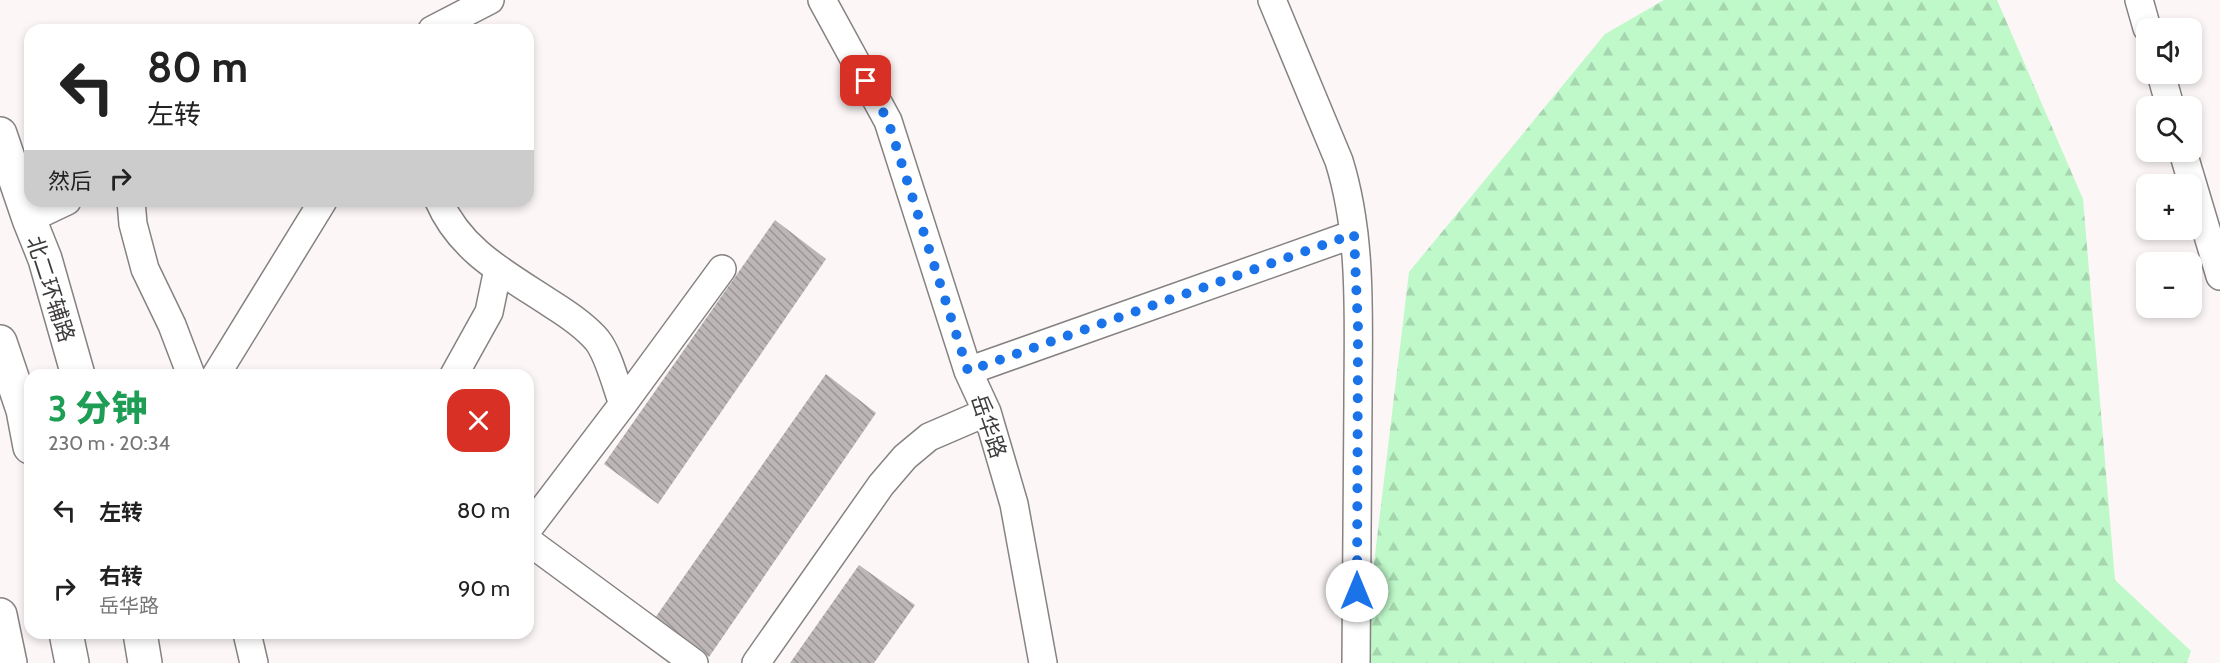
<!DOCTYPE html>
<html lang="zh">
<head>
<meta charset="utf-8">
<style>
	body { margin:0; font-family:Cabin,"Noto Sans SC",sans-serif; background:#f2f2f2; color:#222; height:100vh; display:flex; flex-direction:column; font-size:22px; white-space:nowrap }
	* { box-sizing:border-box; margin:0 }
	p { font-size:20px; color:#767676 }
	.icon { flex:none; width:33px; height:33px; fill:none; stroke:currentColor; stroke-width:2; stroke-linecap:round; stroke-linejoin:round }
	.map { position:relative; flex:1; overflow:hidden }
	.panel { position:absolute; left:24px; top:369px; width:510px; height:270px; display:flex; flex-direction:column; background:#fff; border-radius:18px; box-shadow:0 3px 9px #0003 }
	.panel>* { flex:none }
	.hud { position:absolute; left:24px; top:24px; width:510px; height:183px; border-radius:18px; box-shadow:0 3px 9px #0003; background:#fff; color:#222; overflow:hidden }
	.fabs { position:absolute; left:2136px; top:18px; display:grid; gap:12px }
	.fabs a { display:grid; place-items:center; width:66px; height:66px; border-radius:12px; background:#fff; box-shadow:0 3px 9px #0003; font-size:30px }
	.pin { position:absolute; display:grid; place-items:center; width:51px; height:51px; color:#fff; margin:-26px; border-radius:12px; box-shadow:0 3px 9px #0006 }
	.me { position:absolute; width:66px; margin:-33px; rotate:0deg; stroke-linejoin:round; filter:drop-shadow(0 0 4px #0008) }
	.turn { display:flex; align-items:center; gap:21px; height:126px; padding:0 24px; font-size:27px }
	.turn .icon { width:78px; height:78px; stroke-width:2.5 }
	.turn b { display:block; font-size:42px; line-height:51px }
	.then { display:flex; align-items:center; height:57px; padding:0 24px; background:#0003; gap:12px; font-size:22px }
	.round { display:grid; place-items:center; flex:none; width:63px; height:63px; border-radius:18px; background:#f2f2f2 }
	.overview { display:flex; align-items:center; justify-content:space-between; height:102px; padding:0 24px }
	h1 { font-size:36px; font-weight:800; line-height:45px; color:#1e9e55 }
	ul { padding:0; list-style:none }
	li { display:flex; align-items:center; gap:18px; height:78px; padding:0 24px }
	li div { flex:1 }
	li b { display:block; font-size:22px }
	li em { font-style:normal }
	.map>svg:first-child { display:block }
	.forest { fill:url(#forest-firs) }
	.building { fill:url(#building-back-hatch) }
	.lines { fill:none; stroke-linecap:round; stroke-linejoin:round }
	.minor-casing { stroke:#878282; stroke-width:30 }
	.secondary-casing { stroke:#878282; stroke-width:36 }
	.trunk-casing { stroke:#878282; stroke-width:36 }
	.minor { stroke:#fff; stroke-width:27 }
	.secondary { stroke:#fff; stroke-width:33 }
	.trunk { stroke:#fff; stroke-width:33 }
	.route { stroke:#1a73e8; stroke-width:10; stroke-dasharray:0 18 }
	.labels { text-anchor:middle; stroke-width:4.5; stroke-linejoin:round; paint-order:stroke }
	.street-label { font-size:22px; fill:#3e3b3b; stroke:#fff }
</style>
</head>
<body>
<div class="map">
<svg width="2220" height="663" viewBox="0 0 2220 663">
	<defs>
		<pattern id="forest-firs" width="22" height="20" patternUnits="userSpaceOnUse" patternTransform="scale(1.5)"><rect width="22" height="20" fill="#bff9ca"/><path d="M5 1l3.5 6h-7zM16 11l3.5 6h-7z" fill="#a5d6ae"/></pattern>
		<pattern id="building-back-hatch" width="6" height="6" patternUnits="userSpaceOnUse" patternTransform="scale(1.5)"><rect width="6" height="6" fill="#bcb6b6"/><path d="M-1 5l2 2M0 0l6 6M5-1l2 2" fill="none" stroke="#9a9595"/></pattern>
	</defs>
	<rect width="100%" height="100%" fill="#fcf6f6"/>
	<!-- forest -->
	<path class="forest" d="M1664 0H1997L2083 199 2115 580 2191 651 2187 663H1362L1409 272 1605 34Z"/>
	<!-- building -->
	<path class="building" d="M775 220 826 259 658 504 604 464Z
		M826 374 876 413 709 657 655 618Z
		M859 565 915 605 874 663H790Z"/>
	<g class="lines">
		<!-- minor casing -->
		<g class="minor-casing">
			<path id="minor" d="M822 0 888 121 968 371 987 412 1014 504 1043 663
				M1272 0 1339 161C1363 238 1358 322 1358 402 1357 489 1357 576 1356 663
				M2139 0 2147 28
				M432 30 490 0
				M2161 74 2170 106
				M2183 152 2220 276
				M131 201 133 224 145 269 172 325 191 375
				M439 201C461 252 508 275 553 305 569 315 585 326 597 340 609 355 616 386 623 404
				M29 219 67 201
				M968 371 1354 234
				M216 375 323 201
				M454 375 489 312 498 269
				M528 529 623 404 722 269
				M528 541 694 663
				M247 633 254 663
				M756 663 881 485 905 457 929 437 987 412"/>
		</g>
		<!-- secondary casing -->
		<g class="secondary-casing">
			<path id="secondary" d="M0 134 29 219 45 259 78 375
				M140 633 145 663"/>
		</g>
		<!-- trunk casing -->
		<g class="trunk-casing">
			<path id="trunk" d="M0 342 23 410 30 447
				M0 615 10 663
				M66 633 72 663"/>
		</g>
		<!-- minor -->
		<use href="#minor" class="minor"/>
		<!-- secondary -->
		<use href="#secondary" class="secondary"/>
		<!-- trunk -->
		<use href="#trunk" class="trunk"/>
	</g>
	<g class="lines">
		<!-- route -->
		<path class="route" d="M866 81 888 121 968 371 1354 234 1358 328 1357 591"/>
	</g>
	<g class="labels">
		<!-- street labels -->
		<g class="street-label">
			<text transform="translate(51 289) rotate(72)" y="8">北二环辅路</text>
			<text transform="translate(989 426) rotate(71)" y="8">岳华路</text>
		</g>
	</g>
</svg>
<div class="fabs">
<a><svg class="icon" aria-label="sound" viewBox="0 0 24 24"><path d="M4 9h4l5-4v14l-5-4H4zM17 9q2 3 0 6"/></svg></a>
<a><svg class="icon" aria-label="search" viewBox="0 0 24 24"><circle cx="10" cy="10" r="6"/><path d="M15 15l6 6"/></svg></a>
<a>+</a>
<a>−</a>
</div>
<div class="pin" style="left:866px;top:81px;background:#d93025"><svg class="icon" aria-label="arrive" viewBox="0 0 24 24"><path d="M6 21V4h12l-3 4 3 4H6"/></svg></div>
<svg class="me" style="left:1357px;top:591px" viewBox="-20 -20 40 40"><circle r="19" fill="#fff"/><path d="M0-13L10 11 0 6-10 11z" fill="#1a73e8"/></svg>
<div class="hud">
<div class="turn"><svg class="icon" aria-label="left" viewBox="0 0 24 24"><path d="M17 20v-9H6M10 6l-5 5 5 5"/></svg><div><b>80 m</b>左转</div></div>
<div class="then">然后<svg class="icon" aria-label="right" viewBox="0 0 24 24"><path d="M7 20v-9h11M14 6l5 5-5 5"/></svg></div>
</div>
<section class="panel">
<div class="overview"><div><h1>3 分钟</h1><p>230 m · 20:34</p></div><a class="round" style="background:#d93025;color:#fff"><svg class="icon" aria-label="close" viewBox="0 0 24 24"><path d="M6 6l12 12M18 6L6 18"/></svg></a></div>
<ul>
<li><svg class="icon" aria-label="left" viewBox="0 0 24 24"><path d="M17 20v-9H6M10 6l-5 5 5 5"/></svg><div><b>左转</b></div><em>80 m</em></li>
<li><svg class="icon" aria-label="right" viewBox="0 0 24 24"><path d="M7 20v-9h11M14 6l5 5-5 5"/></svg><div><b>右转</b><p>岳华路</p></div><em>90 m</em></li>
</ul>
</section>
</div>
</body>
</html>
